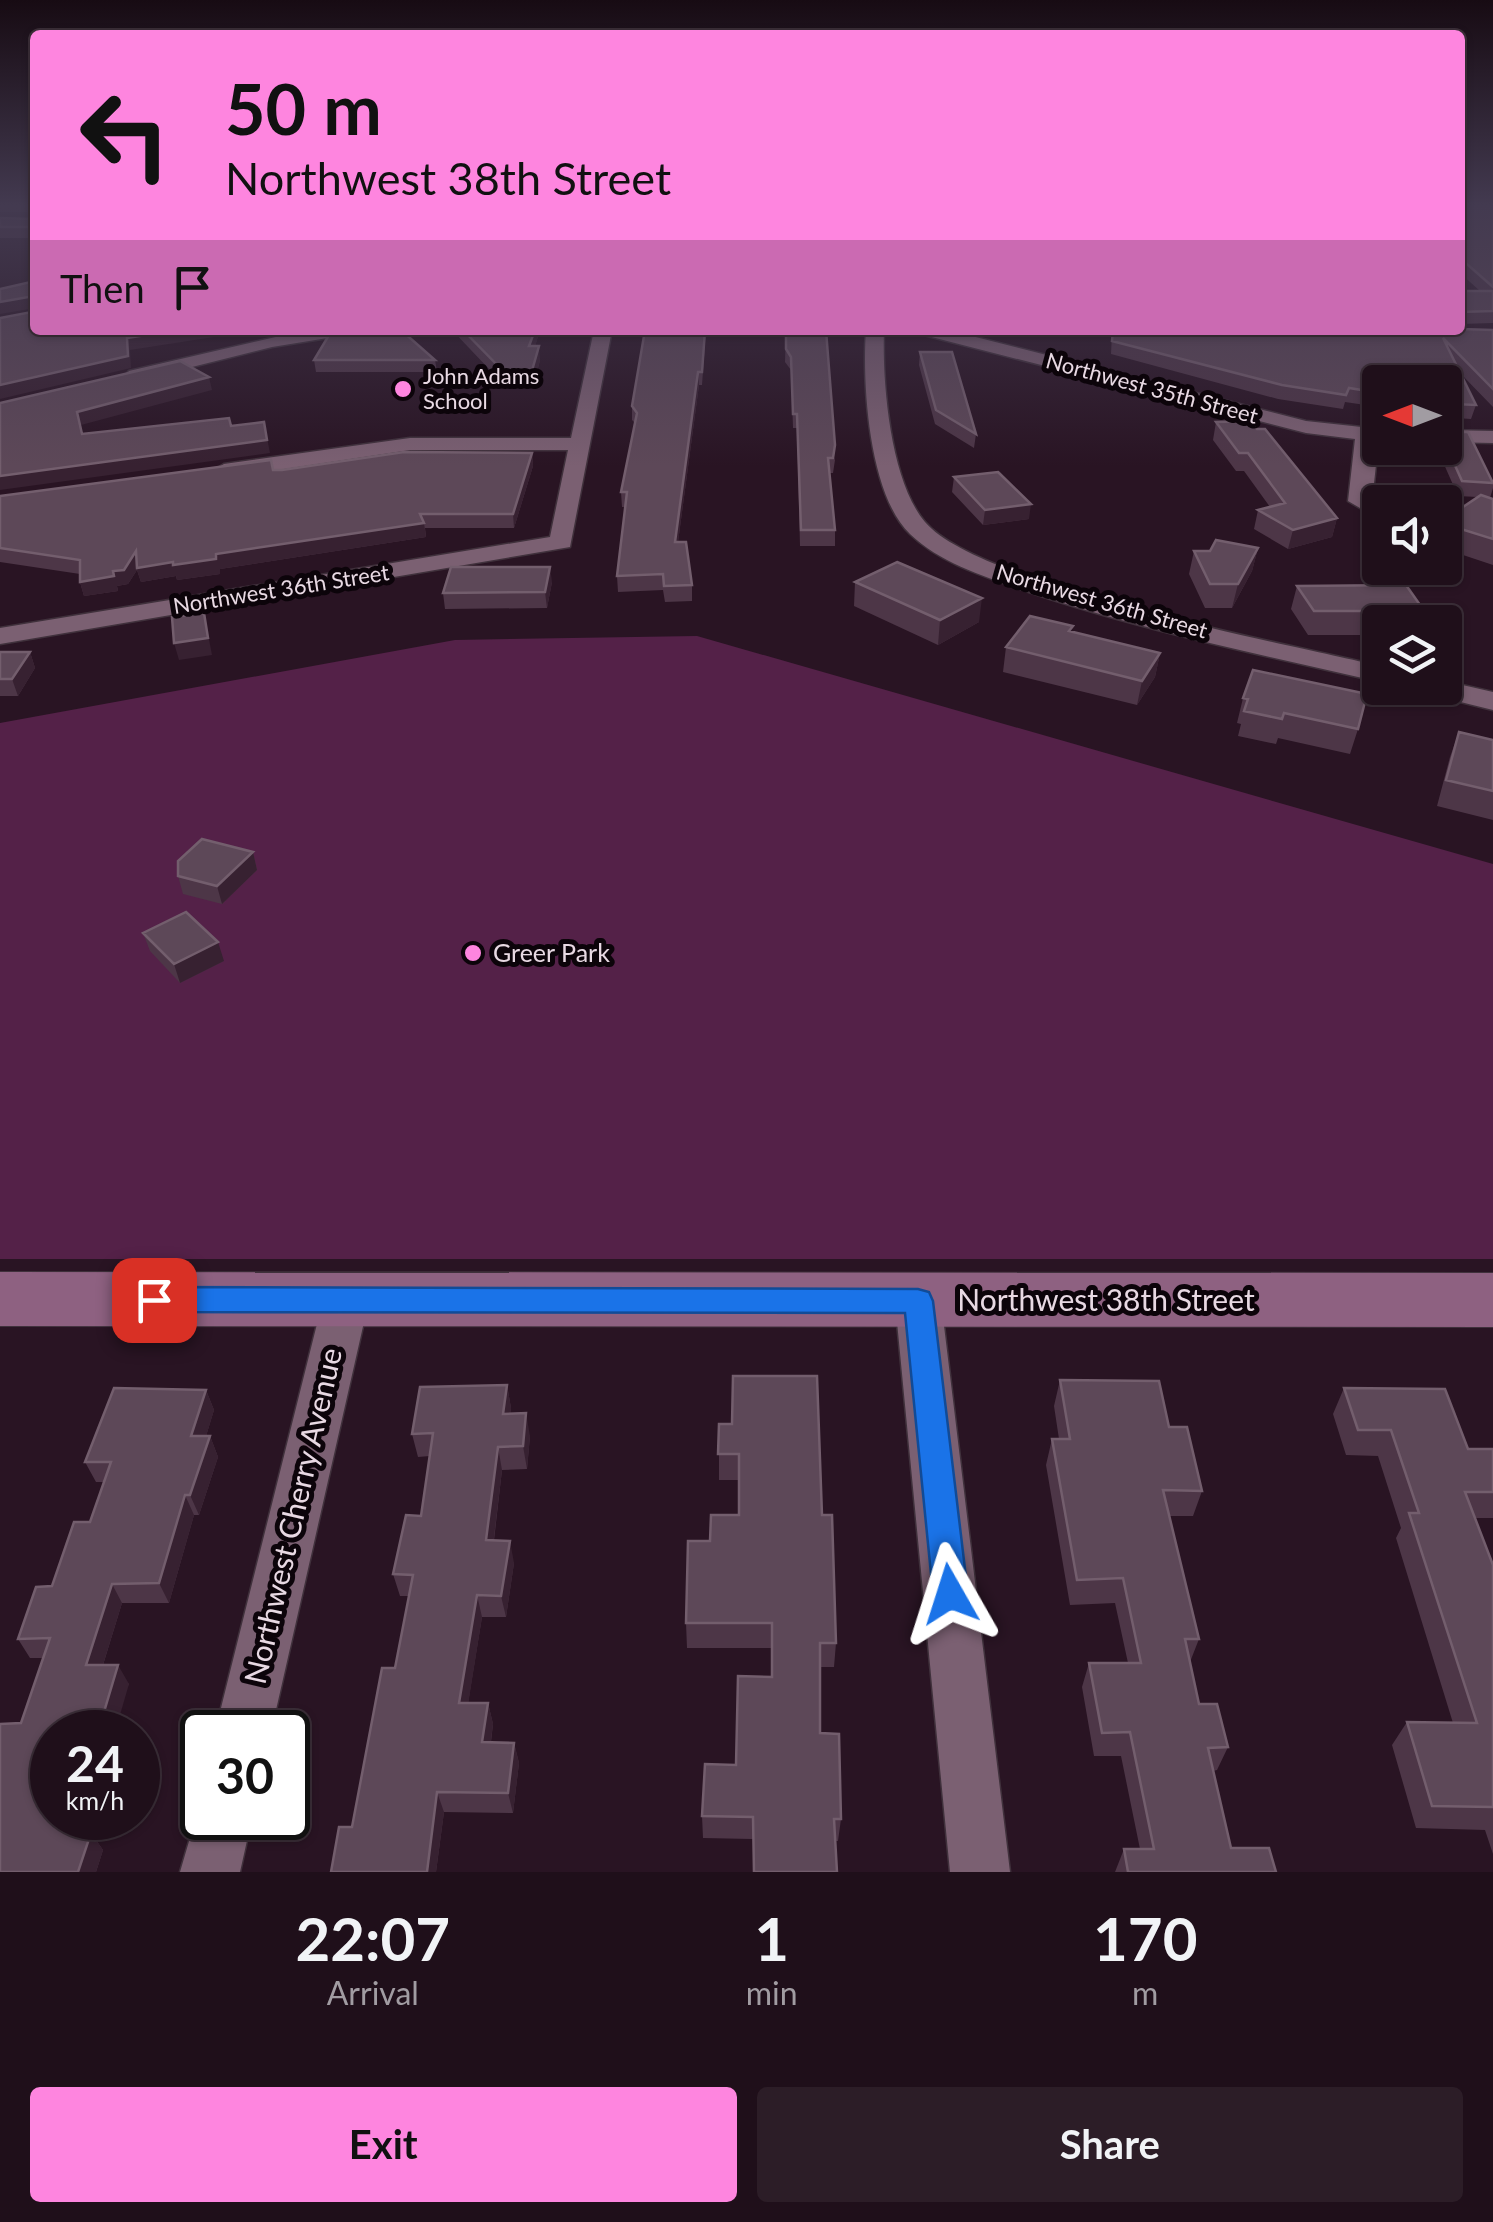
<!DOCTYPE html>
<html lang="en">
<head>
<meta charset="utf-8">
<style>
	body { margin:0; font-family:Lato,sans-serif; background:#2c1d27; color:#f1f3f6; height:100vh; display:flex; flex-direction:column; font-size:38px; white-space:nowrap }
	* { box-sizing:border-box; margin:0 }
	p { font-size:32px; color:#a19ca2 }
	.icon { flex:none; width:55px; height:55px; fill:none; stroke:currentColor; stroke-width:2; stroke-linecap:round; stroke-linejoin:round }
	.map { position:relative; height:1872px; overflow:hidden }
	.drawer { display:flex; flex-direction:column; background:#1f0f1a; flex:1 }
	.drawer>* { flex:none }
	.hud { position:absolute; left:30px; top:30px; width:1435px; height:305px; border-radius:10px; box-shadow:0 2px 8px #0004,0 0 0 2px #3c2f39; background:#fe85df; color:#111; overflow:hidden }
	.needle { width:65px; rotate:270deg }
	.fabs { position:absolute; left:1362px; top:365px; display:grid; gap:20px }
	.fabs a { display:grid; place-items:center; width:100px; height:100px; border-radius:10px; background:#1f0f1a; box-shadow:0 2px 8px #0004,0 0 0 2px #3c2f39; font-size:50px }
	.speed { position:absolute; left:30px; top:1710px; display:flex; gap:20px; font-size:50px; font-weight:700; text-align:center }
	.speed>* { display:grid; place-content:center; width:130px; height:130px; border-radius:50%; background:#1f0f1a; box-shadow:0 2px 8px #0004,0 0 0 2px #3c2f39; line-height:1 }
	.speed small { font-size:25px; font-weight:400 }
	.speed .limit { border:5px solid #111; border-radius:15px; background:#fff; color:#111 }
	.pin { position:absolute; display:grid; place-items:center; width:85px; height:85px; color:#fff; margin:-42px; border-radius:20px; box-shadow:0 5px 15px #0006 }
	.me { position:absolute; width:110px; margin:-55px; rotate:354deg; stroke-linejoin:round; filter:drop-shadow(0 0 8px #0008) }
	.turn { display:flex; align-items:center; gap:35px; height:210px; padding:0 30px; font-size:45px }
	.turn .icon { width:130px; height:130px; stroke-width:2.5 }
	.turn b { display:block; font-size:70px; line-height:85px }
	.then { display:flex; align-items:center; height:95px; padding:0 30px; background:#0003; gap:20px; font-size:38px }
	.eta { display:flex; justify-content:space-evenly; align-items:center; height:170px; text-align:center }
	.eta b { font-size:60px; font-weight:700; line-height:70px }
	.action { display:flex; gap:20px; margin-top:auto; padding:20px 30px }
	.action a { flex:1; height:115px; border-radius:10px; background:#fe85df; color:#111; font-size:40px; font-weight:700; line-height:115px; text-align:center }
	.action a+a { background:#2c1d27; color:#f1f3f6 }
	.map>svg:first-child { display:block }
	.green { fill:#542148 }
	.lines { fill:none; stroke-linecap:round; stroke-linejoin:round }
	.street-casing { stroke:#40313c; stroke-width:3 }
	.secondary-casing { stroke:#40313c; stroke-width:2 }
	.street { fill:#7b6072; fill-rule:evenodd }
	.secondary { fill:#8e6181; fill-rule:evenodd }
	.wall { fill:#4d3647 }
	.shaded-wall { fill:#372131 }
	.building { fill:#5d4858; stroke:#735e6d; stroke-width:2.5 }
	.route { fill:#1a73e8; stroke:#114b97; stroke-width:2.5 }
	.poi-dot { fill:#fe85df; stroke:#0c040a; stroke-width:4 }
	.labels { text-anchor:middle; stroke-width:10; stroke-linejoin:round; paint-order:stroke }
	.far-poi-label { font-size:22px; fill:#e8d9e3; stroke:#0c040a; text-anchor:start }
	.far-street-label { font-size:22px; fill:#e8d9e3; stroke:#0c040a }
	.poi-label { font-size:25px; fill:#e8d9e3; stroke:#0c040a; text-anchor:start }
	.near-street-label { font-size:30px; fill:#e8d9e3; stroke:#0c040a }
</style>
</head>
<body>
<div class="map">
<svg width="1493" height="1872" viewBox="0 0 1493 1872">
	<rect width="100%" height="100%" fill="#291423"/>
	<!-- green -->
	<path class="green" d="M697 636 1493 864V1259H0V723L455 640Z"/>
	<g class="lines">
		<!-- street casing -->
		<g class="street-casing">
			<path id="street" d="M306 330H349L340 336 272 347 136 381 126 375 129 371Z
				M594 330H612L570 547 0 644V628L550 537 568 450H410L224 478 213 471 224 464 410 438H571Z
				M866 330H884C882 381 890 481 925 522 979 586 1288 644 1380 666V682C1262 655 1141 630 1026 591 987 577 941 564 910 534 869 495 862 384 866 330Z
				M917 330H948L1306 421 1380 429 1372 501 1360 508 1348 501 1355 439 1306 433 920 334Z
				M1445 430 1493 431V443L1445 442Z
				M1445 681 1493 692V710L1428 694 1424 688H1445Z
				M346 1281 362 1287 369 1300 271 1732H215L323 1300 330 1287Z
				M918 1282 934 1288 941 1301 1010 1872H950L895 1301 902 1288Z
				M202 1797V1818H252L240 1872H180Z"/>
		</g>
		<!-- secondary casing -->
		<g class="secondary-casing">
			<path id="secondary" d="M0 1272 1493 1273V1327L0 1326Z"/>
		</g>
		<!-- street -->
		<use href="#street" class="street"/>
		<!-- secondary -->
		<use href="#secondary" class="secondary"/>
	</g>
	<!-- wall -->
	<path class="wall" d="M0 204H35V238H0V218L32 219 34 212H0Z
		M1460 204H1493V323L1460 324V291H1480L1460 273Z
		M452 330H540L535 346 540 360 533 388H507Z
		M706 330 702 385H699L678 542 692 585V601L665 602 663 590 618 592 617 576 626 507H622L621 492 635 423 632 420V406Z
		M786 330 835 460 833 473H829L835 530V546H800L797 428H793L791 370 785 362Z
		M1078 330H1493V407L1460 373 1476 405 1471 419 1456 418 1454 426 1446 427 1493 481V488L1490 498 1493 499V565L1445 549V519L1477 497 1458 496 1439 453 1440 448H1445V382H1380V409L1379 407 1345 402 1343 409 1278 399 1111 354 1112 334Z
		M920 352 976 434 974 448 935 424 919 365Z
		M314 360H435L437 372H316Z
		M1216 422 1337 518 1332 537 1288 549 1254 529 1258 510 1270 507 1244 471H1236L1213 440Z
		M532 453 533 466 514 528H425L426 537 220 569V574L177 580 176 576 141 582 137 570 128 584 117 586 118 591 84 596 80 582V574L0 562V496L273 470Z
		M954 477 1029 519 983 525 952 492Z
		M1258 548 1252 571 1232 608H1205L1189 574 1194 551Z
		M552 582 547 608 445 609 443 593Z
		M855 582 979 622 938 645 854 606Z
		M1297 586 1432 622H1380V635H1308L1291 609Z
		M1072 632 1160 653 1155 677 1137 705 1003 672 1006 647Z
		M0 652H30L35 668 18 696H0Z
		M1243 698 1358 729 1350 754 1278 738 1276 744 1238 736 1241 724 1237 723Z
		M1459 732 1493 740V820L1437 806 1450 757Z
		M253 852 257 870 222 904 183 894 178 876Z
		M143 933 224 961 180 983 150 951Z
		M1060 1380 1169 1427 1202 1491 1193 1516H1169L1199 1639 1190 1662 1199 1704 1228 1747 1217 1770 1213 1771 1231 1848 1276 1872H1115L1124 1849H1140L1121 1756H1094L1082 1687 1089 1663H1128L1115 1603 1070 1605 1046 1465 1052 1439H1059L1054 1406Z
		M507 1385 511 1408 510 1414 530 1436 527 1469 502 1470 494 1540 514 1563 506 1617H482L468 1703H488L493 1724 491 1742 514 1743 519 1763 513 1813 444 1812 436 1872H331L352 1827 395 1668 409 1596H400L393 1574 421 1516 430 1456 418 1457 412 1434Z
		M1344 1388 1468 1449H1493V1518H1475L1493 1565V1854L1485 1830 1416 1828 1392 1745 1407 1722 1453 1723 1396 1538 1401 1528 1378 1456 1346 1455 1333 1414Z
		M206 1390 214 1410 206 1436H210L218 1457 199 1515H194L169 1603H122L103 1665 129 1684 52 1818H91L86 1833H91L103 1850 96 1872H0L21 1723 44 1658H30L18 1639 52 1586 90 1522 104 1482H96L85 1462Z
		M719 1424 822 1515 836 1643 834 1667H820V1733L841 1819 838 1841 703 1838 702 1816 736 1765 772 1677 771 1648H687L686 1623 710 1541 739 1515V1480H719Z"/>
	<!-- shaded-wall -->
	<path class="shaded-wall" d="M34 296 35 308 0 314V302Z
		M178 330H260L130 350 131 368 0 399V385L127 338Z
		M535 330H540L531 360 529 346Z
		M539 346 540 360 533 388 531 374Z
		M698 372 699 385 676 557 675 542Z
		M209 377 212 390 81 425 85 448 77 412Z
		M264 422 270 453 0 490V476Z
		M532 453 533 466 514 528 513 514Z
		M1031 504 1029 519 983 525 985 510Z
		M1337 518 1332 537 1288 549 1293 530Z
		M424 523 426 537 220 569V574L177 580 176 576 141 582 137 570 128 584 117 586 118 591 84 596 80 582 113 571 136 551 216 554Z
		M1258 548 1252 571 1232 608 1238 584Z
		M550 567 552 582 547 608 545 592Z
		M982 598 979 622 938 645 940 620Z
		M204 613 212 655 179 660 174 643Z
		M30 652 35 668 18 696 12 679Z
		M1160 653 1155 677 1137 705 1142 681Z
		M253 852 257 870 222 904 217 886Z
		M218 942 224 961 180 983 174 964Z
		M507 1385 511 1408 508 1437 503 1414Z
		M206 1390 214 1410 200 1456 191 1436Z
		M526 1413 530 1436 527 1469 523 1446Z
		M210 1436 218 1457 199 1515 190 1495Z
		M498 1447 502 1470 491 1562 486 1540Z
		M185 1495 194 1515 169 1603 159 1583Z
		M510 1541 514 1563 506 1617 501 1596Z
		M112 1584 122 1603 97 1684 86 1665Z
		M477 1595 482 1617 465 1724 459 1703Z
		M118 1665 129 1684 115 1732H98Z
		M488 1703 493 1724 488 1763 482 1742Z
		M514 1743 519 1763 513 1813 508 1793Z
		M437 1792 444 1812 436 1872H427Z
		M73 1818H91L82 1850 69 1832Z
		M91 1833 103 1850 96 1872H78Z"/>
	<!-- building -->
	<path class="building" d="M1460 204H1493V287L1460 258Z
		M35 209V227H0V218L32 219Z
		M35 281V330H178L127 338 128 356 0 385V318L32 312 34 296 0 302V289Z
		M1460 291H1493V311L1460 312Z
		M1460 329 1493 330V389L1443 338 1476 405 1454 404 1458 412 1447 413 1446 428 1449 432H1468L1493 483 1462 481 1445 443V382H1380V393L1349 388 1346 395 1282 385 1112 341 1113 330Z
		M332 330H401L435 360H314Z
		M463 330H535L529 346H539L531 374H506Z
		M645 330H705L702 372H698L675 542H686L692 585 664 586 663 574 617 576 627 492H621L637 413 632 406Z
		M786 330H826L835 445 833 458H828L835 530H801L797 414H793L791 357 786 349Z
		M920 352H952L976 434 936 410Z
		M180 361 209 377 77 412 82 434 229 418 231 426 264 422 267 440 0 476V403Z
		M1250 421 1257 429H1265L1337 518 1293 530 1258 510 1285 503 1248 453H1239L1216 422Z
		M404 452 532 453 513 514H420L424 523 216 554V559L173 565V562L137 568 136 551 124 570 113 571 114 576 80 582V560L0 548V496L271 460 273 470H282Z
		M998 472 1031 504 985 510 954 477Z
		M1481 495 1493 499V539L1445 524V519Z
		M1216 540 1258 548 1238 584H1210L1194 551H1210Z
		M897 562 982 598 940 620 855 582Z
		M451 567H550L545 592 443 593Z
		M1406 585 1432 622H1400L1391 611H1314L1297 586Z
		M204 613 208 638 174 643 172 617Z
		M1030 616 1073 626 1069 631 1160 653 1142 681 1006 647Z
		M0 652H30L12 679H0Z
		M1253 670 1367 694 1358 729 1284 713 1282 719 1244 711 1248 699 1243 698Z
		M1459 732 1493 740V791L1446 780Z
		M202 839 253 852 217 886 178 876V861Z
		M186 912 218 942 174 964 143 933Z
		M733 1376H817L822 1515H832L836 1643H820V1733L839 1734 841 1819H834L837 1872H754L753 1817 702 1816 705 1764 736 1765 738 1676 772 1677V1623H686L688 1541H710L711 1515H739V1454H718L719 1424H732Z
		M1060 1380 1159 1381 1169 1427H1187L1202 1491 1163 1490 1199 1639H1185L1199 1704H1217L1228 1747 1208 1748 1231 1848H1269L1276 1872H1128L1124 1849H1154L1130 1732 1102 1733 1089 1663H1141L1123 1578 1077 1580 1052 1439H1070Z
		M507 1385 503 1414 526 1413 523 1446 498 1447 486 1540 510 1541 501 1596 477 1595 459 1703H488L482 1742 514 1743 508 1793 437 1792 427 1872H331L339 1827H352L382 1668H395L413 1575 393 1574 406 1515 421 1516 433 1433 412 1434 420 1387Z
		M114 1388 206 1390 191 1436H210L190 1495H185L159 1583 112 1584 86 1665H118L98 1732H52V1818H73L69 1832 91 1833 78 1872H0V1724L21 1723 50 1638 18 1639 36 1587 52 1586 74 1522H90L111 1462H85Z
		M1344 1388 1445 1389 1468 1449H1493V1492H1465L1493 1565V1807L1432 1806 1407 1722 1477 1723 1409 1513H1419L1391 1430H1358Z"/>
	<!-- sky -->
	<linearGradient id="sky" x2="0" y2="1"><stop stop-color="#170b13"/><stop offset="0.44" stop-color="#433a50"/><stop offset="1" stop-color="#433a50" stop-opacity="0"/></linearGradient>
	<rect width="1493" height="466" fill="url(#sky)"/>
	<!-- route -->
	<path class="route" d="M154 1287 918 1289 929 1292 933 1301 968 1594 963 1606 950 1611 938 1606 933 1594 905 1313 154 1312 143 1308 139 1300 143 1291Z"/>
	<!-- markers -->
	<g class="poi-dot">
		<circle cx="403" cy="389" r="10"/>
		<circle cx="473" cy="953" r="10"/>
	</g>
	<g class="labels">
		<!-- far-poi labels -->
		<g class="far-poi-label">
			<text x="423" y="384">John Adams<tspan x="423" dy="25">School</tspan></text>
		</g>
		<!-- far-street labels -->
		<g class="far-street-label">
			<text transform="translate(1152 388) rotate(15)" y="8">Northwest 35th Street</text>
			<text transform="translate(281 589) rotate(-9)" y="8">Northwest 36th Street</text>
			<text transform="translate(1102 601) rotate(16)" y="8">Northwest 36th Street</text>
		</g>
		<!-- poi labels -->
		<g class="poi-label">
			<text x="493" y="962">Greer Park</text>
		</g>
		<!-- near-street labels -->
		<g class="near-street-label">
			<text x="1106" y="1311">Northwest 38th Street</text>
			<text transform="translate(294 1516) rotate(-77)" y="10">Northwest Cherry Avenue</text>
		</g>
	</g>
</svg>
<div class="fabs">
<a><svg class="needle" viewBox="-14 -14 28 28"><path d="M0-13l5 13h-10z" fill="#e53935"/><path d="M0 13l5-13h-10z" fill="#a19ca2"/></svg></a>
<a><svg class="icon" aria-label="sound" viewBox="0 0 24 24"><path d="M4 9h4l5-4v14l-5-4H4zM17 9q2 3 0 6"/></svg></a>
<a><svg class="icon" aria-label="layers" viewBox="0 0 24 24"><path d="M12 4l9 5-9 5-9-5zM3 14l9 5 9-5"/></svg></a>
</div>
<div class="speed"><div>24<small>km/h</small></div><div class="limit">30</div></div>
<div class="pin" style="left:154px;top:1300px;background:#d93025"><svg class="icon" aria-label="arrive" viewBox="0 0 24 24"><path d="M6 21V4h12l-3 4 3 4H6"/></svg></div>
<svg class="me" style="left:950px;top:1594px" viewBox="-20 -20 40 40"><path d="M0-17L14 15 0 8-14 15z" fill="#1a73e8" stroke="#fff" stroke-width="4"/></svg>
<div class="hud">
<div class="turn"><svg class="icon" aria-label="left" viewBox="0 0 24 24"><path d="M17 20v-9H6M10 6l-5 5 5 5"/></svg><div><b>50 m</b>Northwest 38th Street</div></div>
<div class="then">Then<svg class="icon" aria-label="arrive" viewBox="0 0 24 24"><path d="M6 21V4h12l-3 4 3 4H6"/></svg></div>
</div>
</div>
<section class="drawer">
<div class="eta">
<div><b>22:07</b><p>Arrival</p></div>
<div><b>1</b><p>min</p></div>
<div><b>170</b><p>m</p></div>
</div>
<div class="action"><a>Exit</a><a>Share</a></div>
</section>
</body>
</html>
